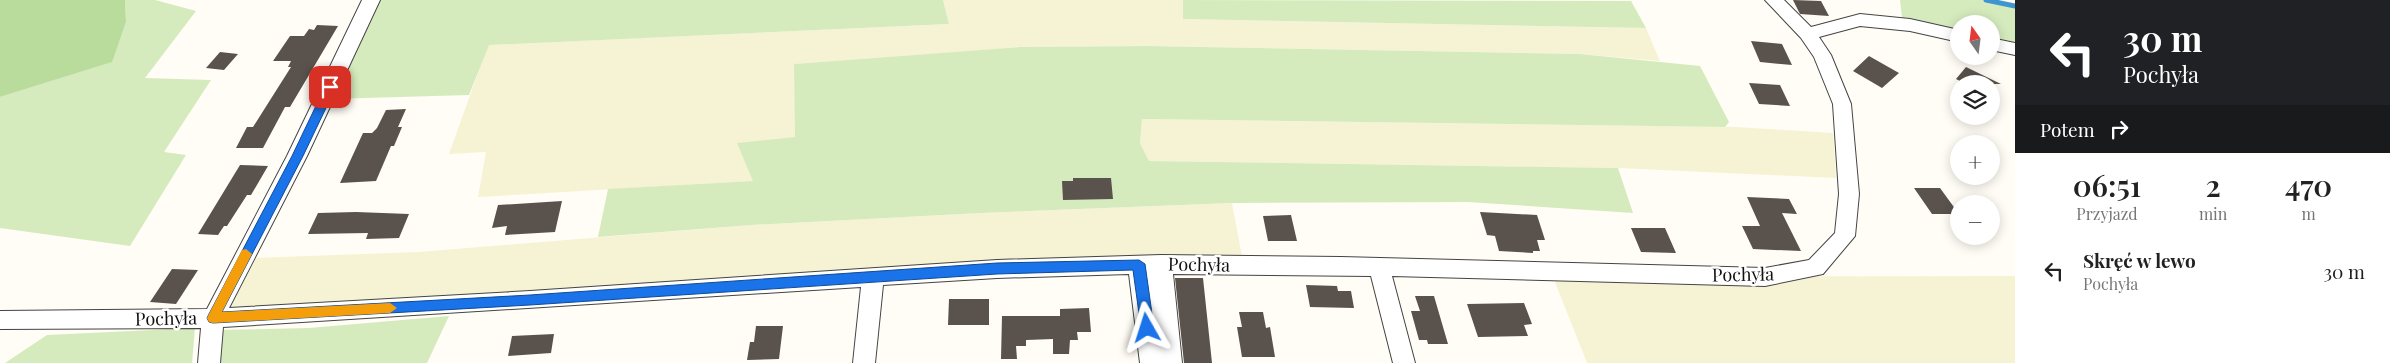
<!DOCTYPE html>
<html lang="pl">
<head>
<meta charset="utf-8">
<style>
	body { margin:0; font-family:"Playfair Display",serif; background:#f2f2f2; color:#222; height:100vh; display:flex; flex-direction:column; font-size:19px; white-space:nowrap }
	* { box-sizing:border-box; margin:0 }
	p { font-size:16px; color:#767676 }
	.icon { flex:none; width:28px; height:28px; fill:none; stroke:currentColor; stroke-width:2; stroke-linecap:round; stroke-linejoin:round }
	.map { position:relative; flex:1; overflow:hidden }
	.side { display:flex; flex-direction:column; background:#fff; width:375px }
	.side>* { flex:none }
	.guide { background:#202124; color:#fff; overflow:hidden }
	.needle { width:32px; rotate:346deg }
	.tools { position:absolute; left:1950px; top:15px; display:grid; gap:10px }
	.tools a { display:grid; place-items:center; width:50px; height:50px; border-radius:50%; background:#fff; box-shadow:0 2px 12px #0003; font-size:25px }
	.pin { position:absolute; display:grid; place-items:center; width:42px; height:42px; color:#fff; margin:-21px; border-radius:10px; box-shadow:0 2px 8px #0006 }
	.me { position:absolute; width:55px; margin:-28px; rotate:354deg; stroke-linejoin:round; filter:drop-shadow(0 0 4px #0008) }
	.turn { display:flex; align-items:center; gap:18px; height:105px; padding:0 25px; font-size:22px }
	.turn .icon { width:65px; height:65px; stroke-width:2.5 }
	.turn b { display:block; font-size:35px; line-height:42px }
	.then { display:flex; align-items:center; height:48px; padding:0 25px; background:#0003; gap:10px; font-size:19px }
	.eta { display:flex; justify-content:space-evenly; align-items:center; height:85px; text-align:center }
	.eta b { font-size:30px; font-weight:600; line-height:35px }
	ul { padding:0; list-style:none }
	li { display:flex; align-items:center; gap:15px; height:65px; padding:0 25px }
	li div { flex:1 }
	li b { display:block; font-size:19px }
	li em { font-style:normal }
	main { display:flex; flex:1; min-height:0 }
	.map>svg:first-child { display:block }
	.farmland { fill:#f6f3d4 }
	.green { fill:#d5ebbd }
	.forest { fill:#b9dc9c }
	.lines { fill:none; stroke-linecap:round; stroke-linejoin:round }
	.stream { stroke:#3f96cf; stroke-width:5 }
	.building { fill:#5a524d }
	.minor-casing { stroke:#444; stroke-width:2 }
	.minor { fill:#fff; fill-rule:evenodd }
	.route { fill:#1a73e8; stroke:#114b97 }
	.slow { fill:#f59e0b }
	.labels { text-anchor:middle; stroke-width:5; stroke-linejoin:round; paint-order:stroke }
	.street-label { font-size:18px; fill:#111; stroke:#fff }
</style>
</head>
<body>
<main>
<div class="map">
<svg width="2015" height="363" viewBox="0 0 2015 363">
	<rect width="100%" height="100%" fill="#fffdf5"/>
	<!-- farmland -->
	<path class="farmland" d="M943 0H1183V19L1646 28 1660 61 1580 54 1147 46 1025 47 795 64 796 137 754 181 478 197 486 152 449 154 488 45 949 24Z
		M1142 119 1736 127 1833 133 1836 178 1618 168 1149 161 1140 143Z
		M1232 203 1242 256 989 261 226 310 252 258 419 252 751 225 981 213Z
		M2015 276V363H1587L1553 277Z"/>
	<!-- green -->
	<path class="green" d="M125 0H155L196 11 145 78 211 80 164 152 186 155 130 246 0 228V97L111 62 126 22Z
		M380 0H943L949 24 489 45 469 95 330 99Z
		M1183 0 1631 1 1646 28 1183 19Z
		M1900 0H1991L2015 6V46L1991 41V24H1959V34L1920 25 1902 18Z
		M1147 46 1580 54 1700 66 1729 122 1725 127 1142 119 1140 143 1149 161 1618 168 1633 213 1468 202 1232 203 981 213 751 225 598 237 608 189 753 181 737 143 795 137 794 64 1020 47Z
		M449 316 427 363H218L219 330 309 328Z
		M195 328 192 363H5L47 335Z"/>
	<!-- forest -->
	<path class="forest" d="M0 0H125L126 22 112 62 0 97Z"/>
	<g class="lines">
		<!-- stream -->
		<path class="stream" d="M1986 0 2015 6"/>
	</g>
	<!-- building -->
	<path class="building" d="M1793 0 1821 1 1829 16 1800 14Z
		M317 25 338 26 290 107H285L263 148H236L247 127H253L291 67H288L291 61H273L290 36H304L309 29 314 30Z
		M1751 41 1782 44 1792 65 1760 62Z
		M220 52 238 54 224 70 206 68Z
		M1869 56 1899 73 1882 88 1853 71Z
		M1966 67 2001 84H1966L1956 79Z
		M1749 83 1780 85 1790 106 1759 104Z
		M406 109 398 127H402L394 146H391L376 181 340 183 363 133H372L377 128 386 110Z
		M240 165 268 166 251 195H247L227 226H224L218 235 198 234Z
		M1073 178H1111L1113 199 1063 200 1062 181H1073Z
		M1914 188H1940L1959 214H1932Z
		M1747 197 1789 199 1797 214 1782 213 1801 251 1753 249 1742 226H1760Z
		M562 201 555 232 505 235 507 226 492 228 498 205Z
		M356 212 409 214 399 238 366 239 368 233 308 234 318 213Z
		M1480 212 1537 215 1545 240H1537L1540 251H1533V253L1499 251 1495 236 1487 235Z
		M1291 215 1297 241H1268L1263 216Z
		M1631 228H1665L1676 253 1641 252Z
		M172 269 198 270 176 304 150 302Z
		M1175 278H1203L1212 363H1184Z
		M1306 285 1337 286 1338 291H1351L1354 308 1310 307Z
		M1415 296H1434L1448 344H1428L1427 340H1419L1411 311H1420Z
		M949 299H989V325H948Z
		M1524 303 1532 324 1524 325 1528 336 1478 337 1467 304Z
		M1089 308 1091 332H1077L1078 340H1070L1069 354H1053V339L1026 340V346H1016L1017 359H1001L1002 316H1060V309Z
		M1239 312H1263L1266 328 1270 327 1275 357H1242L1237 327H1242Z
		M756 326H783L779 359 747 360 750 342H754Z
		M554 334 551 353 508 356 512 336Z"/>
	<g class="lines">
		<!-- minor casing -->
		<g class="minor-casing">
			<path id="minor" d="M362 0H380L307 156 229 308 530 291 997 260 1161 255 1341 257 1765 268 1809 260 1835 233 1839 194 1833 104 1814 57 1801 38 1765 0H1784L1811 27 1860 14 1910 19 1959 30V42L1910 31 1860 26 1819 37 1831 55 1851 104 1859 194 1855 236 1823 274 1765 286 1392 276 1415 363H1393L1371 276 1173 274 1182 363H1140L1129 274 997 278 883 285 875 363H853L861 287 223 327 220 363H198L201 328 0 329V311L207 309 287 156Z
				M1991 38 2015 43V55L1991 50Z"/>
		</g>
		<!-- minor -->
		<use href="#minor" class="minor"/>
	</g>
	<!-- route -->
	<path class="route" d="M330 83 336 87 303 156 222 312 530 295 997 263 1139 260 1145 264 1154 328 1152 332H1143L1141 328 1133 270 997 274 530 305 213 323 209 322 207 318 209 314 292 156 325 87Z"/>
	<!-- slow -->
	<path class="slow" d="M246 249 252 254 222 312 390 303 397 308 390 313 213 323 209 322 207 318 209 314 242 250Z"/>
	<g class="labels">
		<!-- street labels -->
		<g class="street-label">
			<text transform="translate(1199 265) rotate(1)" y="6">Pochyła</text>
			<text transform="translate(1743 275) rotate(-1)" y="6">Pochyła</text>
			<text transform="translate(166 319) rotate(-1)" y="6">Pochyła</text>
		</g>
	</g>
</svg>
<div class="tools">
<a><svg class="needle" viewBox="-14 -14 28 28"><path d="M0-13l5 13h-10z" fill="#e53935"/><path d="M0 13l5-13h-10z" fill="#767676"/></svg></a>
<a><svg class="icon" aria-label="layers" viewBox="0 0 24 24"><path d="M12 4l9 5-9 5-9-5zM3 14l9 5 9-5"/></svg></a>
<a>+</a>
<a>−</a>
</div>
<div class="pin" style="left:330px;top:87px;background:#d93025"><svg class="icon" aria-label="arrive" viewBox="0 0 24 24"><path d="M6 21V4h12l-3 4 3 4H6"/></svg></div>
<svg class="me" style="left:1147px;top:328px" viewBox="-20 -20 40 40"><path d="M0-17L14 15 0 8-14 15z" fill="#1a73e8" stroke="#fff" stroke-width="4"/></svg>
</div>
<section class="side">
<div class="guide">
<div class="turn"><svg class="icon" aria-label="left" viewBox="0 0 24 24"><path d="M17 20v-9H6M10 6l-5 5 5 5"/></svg><div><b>30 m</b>Pochyła</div></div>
<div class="then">Potem<svg class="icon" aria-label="right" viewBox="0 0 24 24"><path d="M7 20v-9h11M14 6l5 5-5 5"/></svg></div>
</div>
<div class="eta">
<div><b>06:51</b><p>Przyjazd</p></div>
<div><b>2</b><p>min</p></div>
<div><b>470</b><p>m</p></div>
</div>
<ul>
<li><svg class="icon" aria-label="left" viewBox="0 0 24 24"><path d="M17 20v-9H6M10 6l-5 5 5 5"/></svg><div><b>Skręć w lewo</b><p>Pochyła</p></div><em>30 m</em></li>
</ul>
</section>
</main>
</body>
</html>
